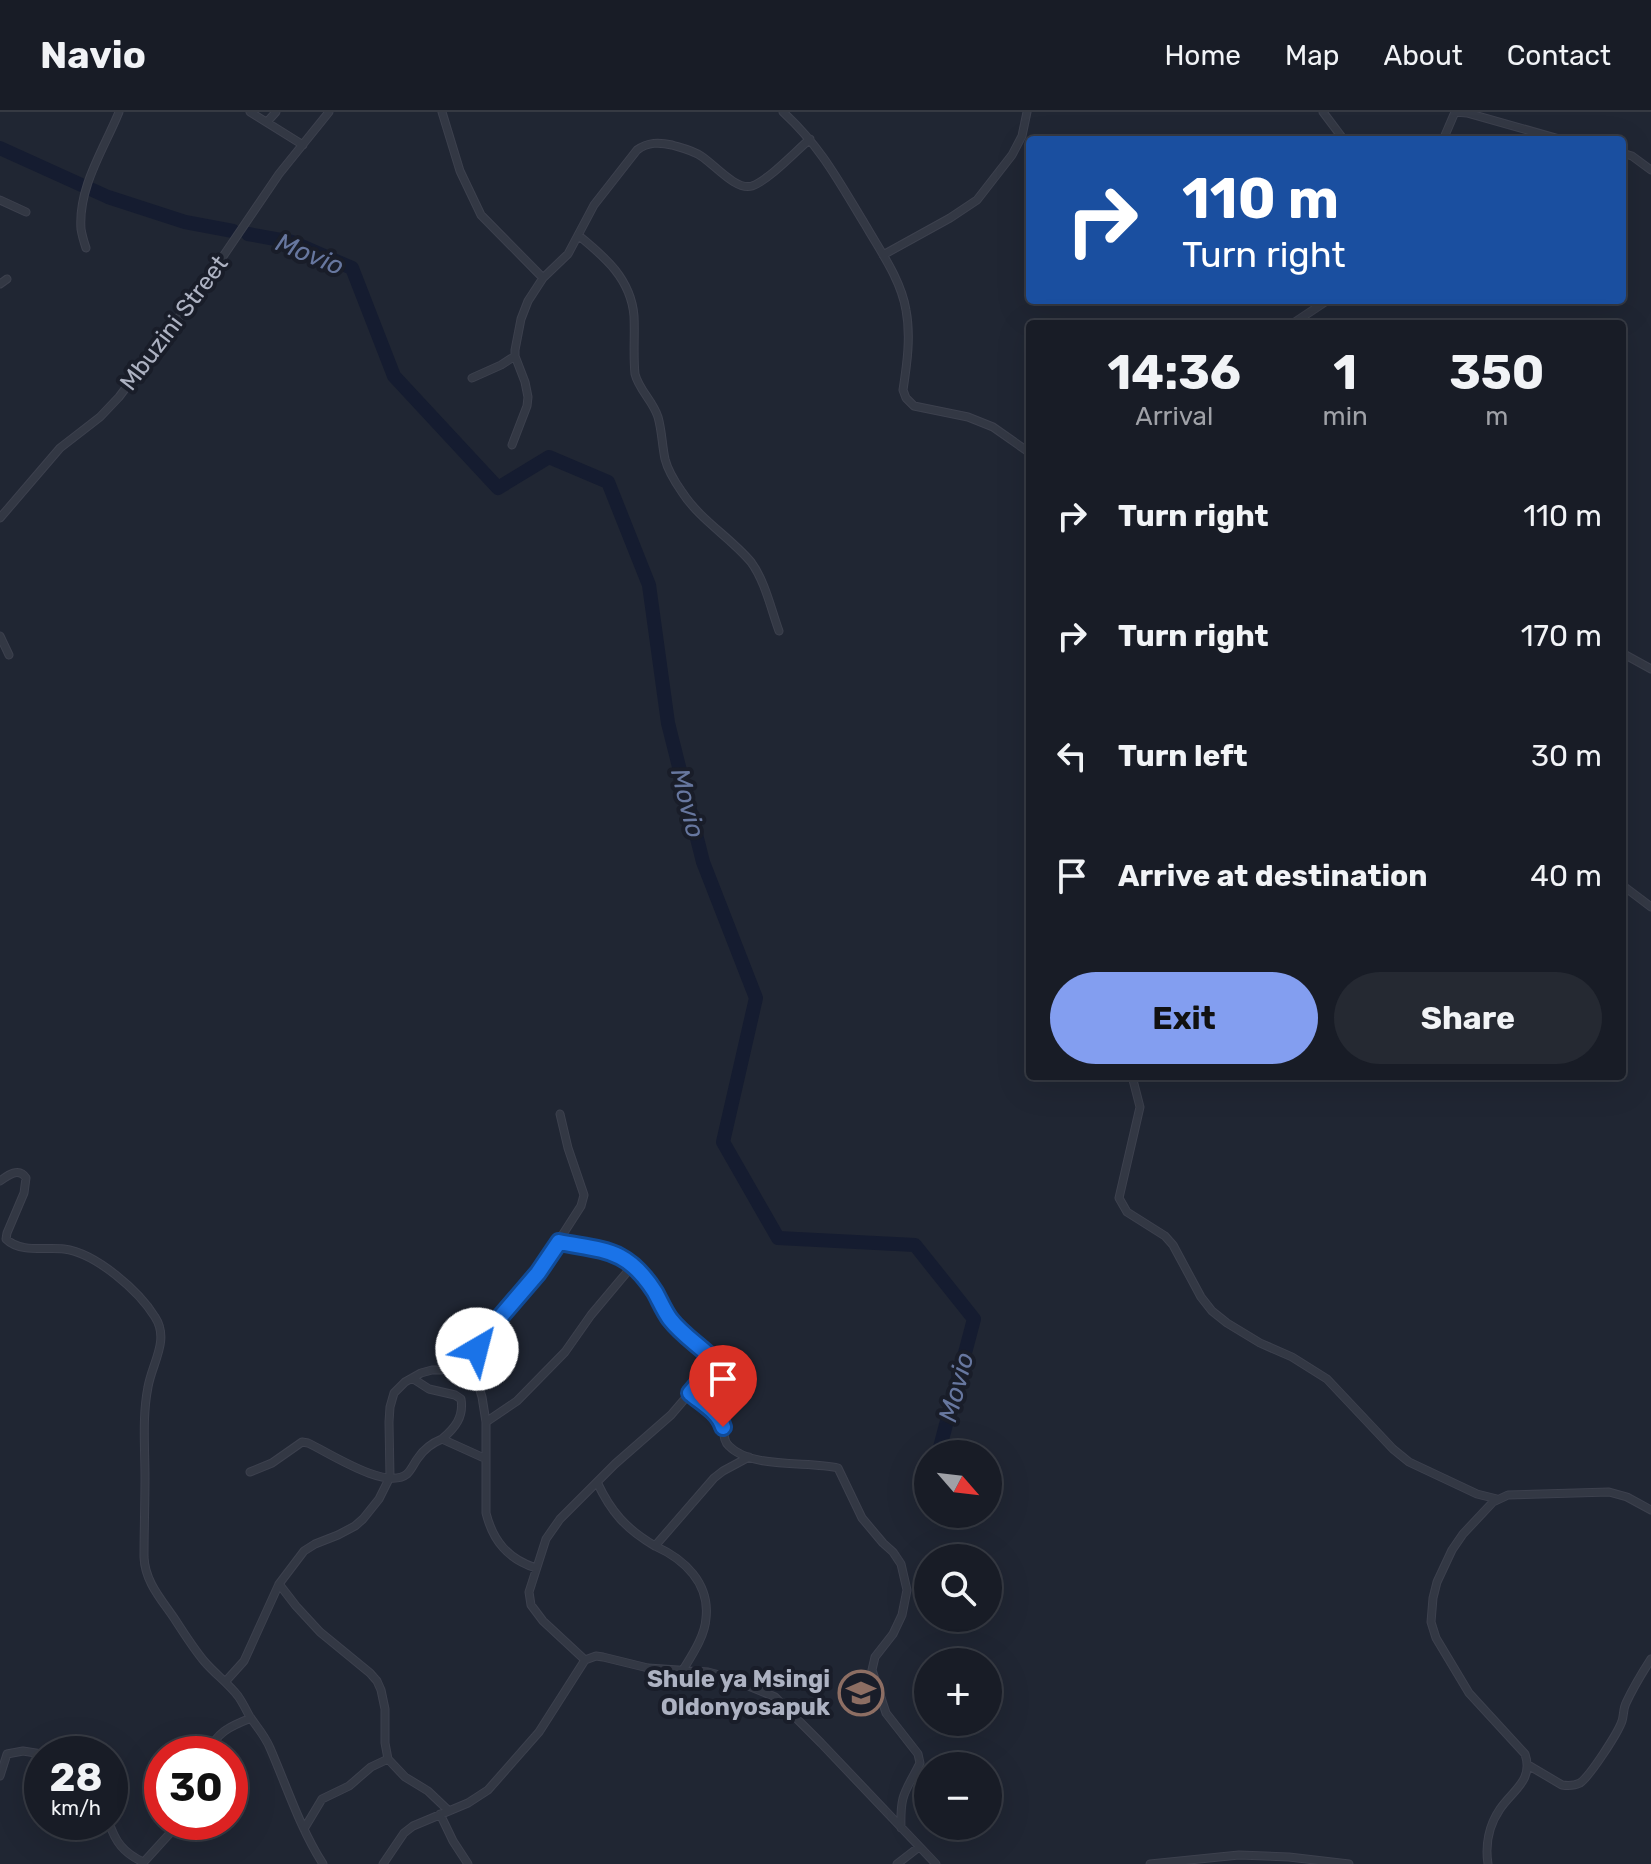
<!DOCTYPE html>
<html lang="en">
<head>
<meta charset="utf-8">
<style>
	body { margin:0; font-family:Rubik,sans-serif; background:#252932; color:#f1f3f6; height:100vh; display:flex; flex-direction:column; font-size:30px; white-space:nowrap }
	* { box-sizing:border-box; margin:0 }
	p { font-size:26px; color:#9fa1a7 }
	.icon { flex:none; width:44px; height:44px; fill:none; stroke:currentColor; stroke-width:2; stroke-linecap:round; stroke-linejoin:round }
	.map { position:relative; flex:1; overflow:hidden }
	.panel { position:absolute; left:1026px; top:208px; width:600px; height:760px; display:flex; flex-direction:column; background:#181c26; border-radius:8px; box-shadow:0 8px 32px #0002,0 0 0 2px #363a43 }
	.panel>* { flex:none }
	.guide { position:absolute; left:1026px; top:24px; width:600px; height:168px; border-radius:8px; box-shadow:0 8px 32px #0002,0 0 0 2px #363a43; background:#1a4fa0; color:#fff; overflow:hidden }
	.needle { width:52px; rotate:118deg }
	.tools { position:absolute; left:914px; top:1328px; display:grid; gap:16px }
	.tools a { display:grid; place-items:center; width:88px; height:88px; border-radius:50%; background:#181c26; box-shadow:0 8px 32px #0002,0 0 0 2px #363a43; font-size:40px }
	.speed { position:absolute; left:24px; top:1624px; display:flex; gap:16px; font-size:40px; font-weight:700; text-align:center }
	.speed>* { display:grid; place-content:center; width:104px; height:104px; border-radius:50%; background:#181c26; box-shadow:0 8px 32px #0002,0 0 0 2px #363a43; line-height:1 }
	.speed small { font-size:20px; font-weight:400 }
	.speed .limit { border:12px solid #d22; background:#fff; color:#111 }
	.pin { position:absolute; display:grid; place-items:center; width:68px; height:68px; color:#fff; margin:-82px -34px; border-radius:50% 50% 50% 0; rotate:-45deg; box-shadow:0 0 8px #0007 }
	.pin .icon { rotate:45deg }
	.me { position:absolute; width:88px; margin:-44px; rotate:37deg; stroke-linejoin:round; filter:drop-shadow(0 0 6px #0008) }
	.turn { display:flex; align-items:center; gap:28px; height:168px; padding:0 24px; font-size:36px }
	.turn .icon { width:104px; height:104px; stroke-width:2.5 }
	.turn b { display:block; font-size:56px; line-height:68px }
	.eta { display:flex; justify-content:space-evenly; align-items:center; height:136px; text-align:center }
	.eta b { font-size:48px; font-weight:700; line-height:56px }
	.primary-button { display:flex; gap:16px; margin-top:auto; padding:16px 24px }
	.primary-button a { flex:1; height:92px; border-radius:48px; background:#839ef0; color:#111; font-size:32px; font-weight:700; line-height:92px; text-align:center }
	.primary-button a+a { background:#252932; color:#f1f3f6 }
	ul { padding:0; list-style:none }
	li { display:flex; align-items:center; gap:24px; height:120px; padding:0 24px }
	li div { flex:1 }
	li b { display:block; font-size:30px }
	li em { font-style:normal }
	header { display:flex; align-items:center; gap:48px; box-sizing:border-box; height:112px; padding:0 40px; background:#181c26; border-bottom:2px solid #363a43 }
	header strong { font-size:38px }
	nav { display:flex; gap:44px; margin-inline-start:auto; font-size:28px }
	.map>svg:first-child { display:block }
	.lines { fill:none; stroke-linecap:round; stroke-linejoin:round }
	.river { stroke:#151c30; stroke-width:14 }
	.street-casing { stroke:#3d414e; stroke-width:9 }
	.street { stroke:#333844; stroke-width:7 }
	.route-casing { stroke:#114b97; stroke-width:20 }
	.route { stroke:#1a73e8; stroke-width:14 }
	.labels { text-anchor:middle; stroke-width:8; stroke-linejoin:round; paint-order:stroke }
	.street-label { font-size:24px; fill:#adb2c2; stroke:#191d29 }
	.poi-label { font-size:24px; font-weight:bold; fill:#adb2c2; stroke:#191d29; text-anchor:end }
	.water-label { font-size:26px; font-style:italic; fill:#67779f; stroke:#191d29 }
</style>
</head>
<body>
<header>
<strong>Navio</strong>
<nav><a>Home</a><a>Map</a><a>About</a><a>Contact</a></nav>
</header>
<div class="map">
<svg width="1651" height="1752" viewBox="0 0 1651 1752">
	<rect width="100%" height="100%" fill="#202633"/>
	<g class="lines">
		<!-- river -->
		<path class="river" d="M0 36 108 85 185 110 233 119
			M248 122 292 130 352 156 394 264 498 376 549 345 608 370 649 473 668 611 703 750 756 886 723 1030 778 1126 915 1133 974 1207 939 1339"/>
		<!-- street casing -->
		<g class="street-casing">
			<path id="street" d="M250 0 303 33
				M442 0 460 59 481 103 543 166
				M783 0C822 36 839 70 866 114 881 140 901 168 906 198 911 224 907 252 903 278L906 286 914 294 968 305 993 315 1030 341
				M1323 0 1344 28
				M1455 0 1467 1 1563 28
				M267 10 276 0
				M1443 28 1455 0
				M1622 41 1632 44 1651 58
				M0 88 26 100
				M578 123C605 145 631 167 634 204 635 223 633 243 635 262 639 278 653 289 658 305 662 319 662 333 665 347 668 359 675 370 682 380 700 408 730 425 751 450 765 469 771 497 779 519
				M86 136C84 130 82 123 81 117 78 75 104 37 119 0
				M883 143 950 106 977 88 1012 43 1022 24 1027 0
				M0 172 7 167
				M1292 212 1328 188
				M472 266 501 253 515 244
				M512 333 527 294 528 285 525 270 515 244V238L521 207 528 189 543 166 568 142 594 93 637 38C648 30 659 30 672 33 682 36 692 38 701 44 715 53 736 79 752 74 769 68 796 39 810 27
				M0 406 60 336 100 305 119 285 209 165 279 62 329 0
				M0 524 9 543
				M1622 541 1651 557
				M1622 773 1651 795
				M1132 964 1140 995 1119 1086 1127 1100 1165 1124 1173 1133 1201 1185 1212 1199 1227 1211 1260 1231 1292 1245 1327 1267 1393 1337 1409 1350 1477 1382 1497 1387
				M0 1069C8 1063 19 1055 26 1066L24 1081 7 1121 6 1127C20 1141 46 1135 64 1137 96 1141 139 1179 155 1205 170 1228 152 1251 148 1275 142 1305 145 1336 145 1366 145 1392 144 1419 144 1445 145 1471 163 1489 176 1509 185 1523 194 1537 204 1549 215 1562 228 1571 238 1584 243 1591 246 1598 250 1605 257 1615 265 1624 270 1636 287 1675 300 1716 323 1752
				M559 1130C605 1138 626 1136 654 1178 662 1190 667 1204 677 1215 689 1228 709 1238 717 1253L715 1257 701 1268 671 1303 615 1352 560 1407 546 1427 529 1480 531 1493 543 1509 585 1548
				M470 1246 482 1285 486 1310V1401C493 1429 508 1447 536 1456
				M412 1266 429 1277 455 1283 461 1287C464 1305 455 1316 442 1327
				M690 1281C700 1289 717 1298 722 1311 725 1318 722 1328 729 1334 751 1357 809 1349 838 1356L862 1406 883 1431 893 1440 901 1452 907 1478 902 1503 893 1522 875 1545 872 1558 886 1601 918 1642 920 1651C905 1681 900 1681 901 1716
				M486 1310 517 1289 565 1240 591 1203 633 1153
				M250 1360 272 1351 302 1330 308 1331C328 1340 386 1379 407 1362 412 1357 414 1351 418 1346 424 1337 432 1331 442 1327L484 1346
				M597 1370C611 1400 626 1417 655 1434L714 1366 723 1359 749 1345
				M655 1434C684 1447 710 1471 706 1506 705 1524 692 1543 683 1558
				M226 1569 244 1549 279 1472
				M206 1642C218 1620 228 1615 251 1606
				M1528 1653 1562 1673C1568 1674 1574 1674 1580 1671 1590 1664 1618 1621 1622 1609 1624 1603 1623 1597 1626 1591 1633 1576 1642 1561 1651 1547
				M0 1664 7 1642 23 1639 42 1642
				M449 1699 428 1679 405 1665 388 1647 385 1631V1597L381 1578 377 1569 370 1561 320 1520 296 1494 279 1472 304 1439 315 1432 338 1423 355 1414 363 1407 379 1387 390 1365 389 1310 390 1295 394 1281 405 1270 421 1261 432 1258H447L459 1254 470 1246 490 1217 538 1161 581 1094 584 1083 568 1036 560 1002
				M440 1702 453 1729 468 1752
				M109 1710C115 1730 124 1741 143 1750
				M304 1717 322 1687 349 1674 371 1655 388 1647
				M142 1752 172 1719 177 1710
				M383 1752 404 1721 413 1714 468 1691 488 1678 539 1620 585 1548 596 1544 603 1545 648 1556 708 1560 727 1565 775 1585 821 1631 936 1752
				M897 1752 919 1735
				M1150 1752 1239 1743 1289 1745 1349 1752
				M1488 1752C1485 1733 1489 1713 1500 1697 1513 1678 1534 1668 1525 1642L1469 1581 1436 1526 1431 1510 1433 1486 1437 1470 1452 1438 1463 1422 1493 1390 1508 1383 1609 1380 1627 1385 1651 1398"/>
		</g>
		<!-- street -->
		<use href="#street" class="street"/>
	</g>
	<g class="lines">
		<!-- route casing -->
		<g class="route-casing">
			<path id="route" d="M477 1237 490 1217 538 1161 559 1130C605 1139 627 1136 655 1180 660 1189 664 1199 670 1207 683 1224 702 1235 716 1250L715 1257 701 1268 690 1281C702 1291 719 1300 723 1315"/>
		</g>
		<!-- route -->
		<use href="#route" class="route"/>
	</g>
	<!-- icons -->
	<defs>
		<g id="school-ring" transform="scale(2.3)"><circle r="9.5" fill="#191d29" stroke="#8d6e63" stroke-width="1.5"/><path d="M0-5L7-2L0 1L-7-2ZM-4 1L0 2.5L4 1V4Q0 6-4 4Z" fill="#8d6e63"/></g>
	</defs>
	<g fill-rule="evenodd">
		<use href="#school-ring" x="861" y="1581"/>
	</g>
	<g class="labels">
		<!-- street labels -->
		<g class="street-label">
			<text transform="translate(174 211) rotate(-53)" y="8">Mbuzini Street</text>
		</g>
		<!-- poi labels -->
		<g class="poi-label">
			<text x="830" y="1575">Shule ya Msingi<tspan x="830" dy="28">Oldonyosapuk</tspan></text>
		</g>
		<!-- water labels -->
		<g class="water-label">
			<text transform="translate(310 142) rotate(22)" y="9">Movio</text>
			<text transform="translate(688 691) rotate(76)" y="9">Movio</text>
			<text transform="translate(956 1275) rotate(-75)" y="9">Movio</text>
		</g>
	</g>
</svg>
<div class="tools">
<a><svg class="needle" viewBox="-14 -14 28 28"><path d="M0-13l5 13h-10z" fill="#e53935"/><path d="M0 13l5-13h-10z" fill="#9fa1a7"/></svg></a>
<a><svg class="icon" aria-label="search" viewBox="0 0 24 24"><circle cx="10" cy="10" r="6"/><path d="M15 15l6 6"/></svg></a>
<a>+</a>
<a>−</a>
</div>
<div class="speed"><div>28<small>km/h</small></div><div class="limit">30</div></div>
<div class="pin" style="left:723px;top:1315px;background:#d93025"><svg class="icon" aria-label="arrive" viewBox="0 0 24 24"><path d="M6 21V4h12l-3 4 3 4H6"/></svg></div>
<svg class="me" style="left:477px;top:1237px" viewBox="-20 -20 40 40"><circle r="19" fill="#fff"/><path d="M0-13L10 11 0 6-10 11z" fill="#1a73e8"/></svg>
<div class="guide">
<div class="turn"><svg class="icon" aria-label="right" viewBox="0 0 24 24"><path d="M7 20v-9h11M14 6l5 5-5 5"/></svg><div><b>110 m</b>Turn right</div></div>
</div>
<section class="panel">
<div class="eta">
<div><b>14:36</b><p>Arrival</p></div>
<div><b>1</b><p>min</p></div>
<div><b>350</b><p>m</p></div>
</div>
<ul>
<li><svg class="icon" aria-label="right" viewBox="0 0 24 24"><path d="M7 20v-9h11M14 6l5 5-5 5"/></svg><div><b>Turn right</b></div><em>110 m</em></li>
<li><svg class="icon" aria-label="right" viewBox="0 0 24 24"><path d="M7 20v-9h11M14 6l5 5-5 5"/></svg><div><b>Turn right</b></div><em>170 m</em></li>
<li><svg class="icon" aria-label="left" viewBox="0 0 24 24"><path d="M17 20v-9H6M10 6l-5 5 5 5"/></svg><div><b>Turn left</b></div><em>30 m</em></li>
<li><svg class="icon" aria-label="arrive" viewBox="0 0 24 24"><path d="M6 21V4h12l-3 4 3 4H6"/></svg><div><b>Arrive at destination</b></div><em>40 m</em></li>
</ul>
<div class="primary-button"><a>Exit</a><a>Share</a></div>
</section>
</div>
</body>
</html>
